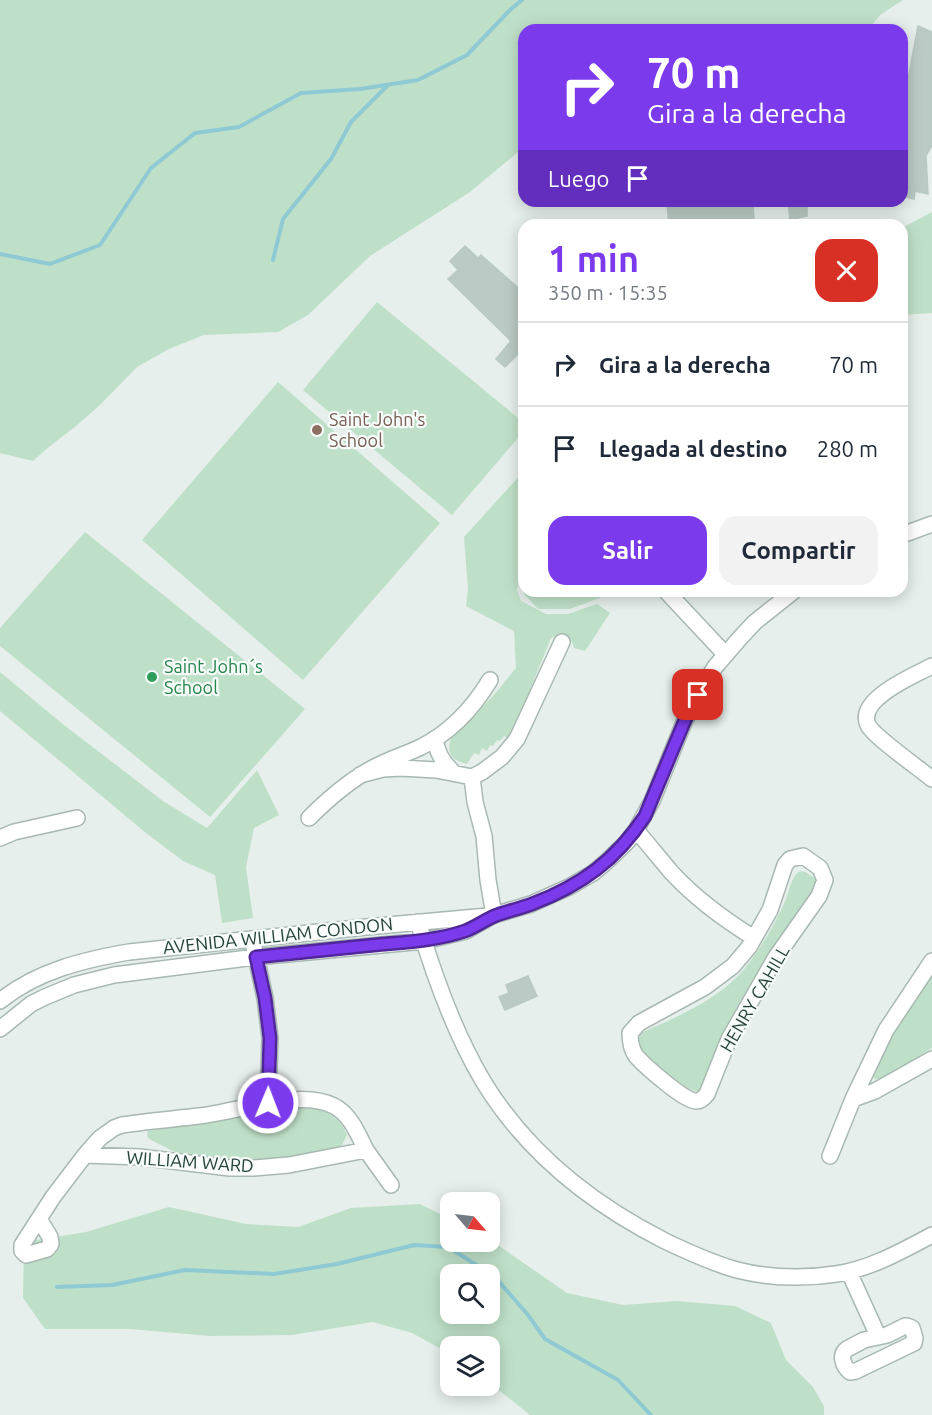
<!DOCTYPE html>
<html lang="es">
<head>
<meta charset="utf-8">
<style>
	body { margin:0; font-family:Ubuntu,sans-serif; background:#f2f2f3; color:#1f2937; height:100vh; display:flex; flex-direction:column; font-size:22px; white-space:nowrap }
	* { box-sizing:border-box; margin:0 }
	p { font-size:20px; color:#747a83 }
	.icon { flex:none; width:33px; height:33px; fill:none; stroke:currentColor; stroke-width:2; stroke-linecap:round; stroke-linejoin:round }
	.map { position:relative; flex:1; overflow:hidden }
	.details { position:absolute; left:518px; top:219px; width:390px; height:378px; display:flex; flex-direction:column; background:#fff; border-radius:18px; box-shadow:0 3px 15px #0003 }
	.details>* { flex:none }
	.top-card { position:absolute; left:518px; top:24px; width:390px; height:183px; border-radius:18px; box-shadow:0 3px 15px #0003; background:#7c3aed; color:#fff; overflow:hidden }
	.needle { width:39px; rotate:118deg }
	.controls { position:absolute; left:440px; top:1192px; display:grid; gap:12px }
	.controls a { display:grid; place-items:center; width:60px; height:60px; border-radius:12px; background:#fff; box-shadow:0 3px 15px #0003; font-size:30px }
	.pin { position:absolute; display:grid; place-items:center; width:51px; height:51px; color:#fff; margin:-26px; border-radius:12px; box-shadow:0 3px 9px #0006 }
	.me { position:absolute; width:66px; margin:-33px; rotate:1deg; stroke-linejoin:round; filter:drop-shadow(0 0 4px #0008) }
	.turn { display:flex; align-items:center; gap:21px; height:126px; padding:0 30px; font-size:27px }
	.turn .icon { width:78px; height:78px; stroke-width:2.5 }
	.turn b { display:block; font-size:42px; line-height:51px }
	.then { display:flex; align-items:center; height:57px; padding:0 30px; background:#0003; gap:12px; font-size:22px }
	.round { display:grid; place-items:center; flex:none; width:63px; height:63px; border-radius:18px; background:#f2f2f3 }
	.head { display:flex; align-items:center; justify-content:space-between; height:102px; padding:0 30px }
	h1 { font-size:36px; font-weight:700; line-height:45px; color:#7c3aed }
	.cta { display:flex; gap:12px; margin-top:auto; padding:12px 30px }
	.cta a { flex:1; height:69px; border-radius:18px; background:#7c3aed; color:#fff; font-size:24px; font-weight:700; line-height:69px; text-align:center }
	.cta a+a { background:#f2f2f3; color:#1f2937 }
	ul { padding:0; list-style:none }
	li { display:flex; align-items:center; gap:18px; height:84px; padding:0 30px; border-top:2px solid #e0e1e3 }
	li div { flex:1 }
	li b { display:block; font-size:22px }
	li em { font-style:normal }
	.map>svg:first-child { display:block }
	.green { fill:#bfe0c8; fill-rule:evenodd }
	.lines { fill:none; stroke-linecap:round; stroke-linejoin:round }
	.stream { stroke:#8ec9d4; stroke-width:4 }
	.building { fill:#bbcac4; stroke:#b8c9c2; stroke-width:1.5 }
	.street-casing { stroke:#a8b8b2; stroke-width:18 }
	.street { stroke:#fff; stroke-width:15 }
	.route-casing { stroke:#51269a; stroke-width:15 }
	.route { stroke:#7c3aed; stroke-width:10 }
	.education-dot { fill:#8d6e63; stroke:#f7fbf9; stroke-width:2 }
	.leisure-dot { fill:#2e9e5b; stroke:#f7fbf9; stroke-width:2 }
	.labels { text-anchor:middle; stroke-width:4.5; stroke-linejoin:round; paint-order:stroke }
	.education-label { font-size:18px; fill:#785e54; stroke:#f7fbf9; text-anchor:start }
	.leisure-label { font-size:18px; fill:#27864d; stroke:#f7fbf9; text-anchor:start }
	.street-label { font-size:18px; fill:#24423a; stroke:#f7fbf9 }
</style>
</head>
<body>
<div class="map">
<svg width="932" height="1415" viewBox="0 0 932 1415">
	<rect width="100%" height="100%" fill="#e6efeb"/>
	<!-- green -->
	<path class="green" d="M0 0H903L880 15 868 30H524L523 148 470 192 370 256 308 315 278 332 204 335 169 349 137 367 101 404 76 426 50 446 33 461 0 453Z
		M932 212V313L902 315V228Z
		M377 302 523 422V432L452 515 303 390Z
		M278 382 440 523 303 680 142 540Z
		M523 472V558L517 590 521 601 546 614H568L597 604 610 613 585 651 574 648C571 634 563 633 551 638L510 739 504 736 500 741 497 740 493 746 490 745 487 751 482 748 479 755 474 753 467 764C452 761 446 753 451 738L494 695 516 668 514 631 466 606 468 589 464 537Z
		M85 532 305 709 210 817 0 646V628Z
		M524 591H597L602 597 570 609H538L524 594Z
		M0 672 64 725 163 801 207 828 257 770 279 815 254 828 246 867 253 918 222 923 215 875 183 861 146 833 0 711Z
		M800 871 805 872 816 879 817 888C783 936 746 984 721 1039 714 1054 709 1070 704 1086L698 1091C686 1091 643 1058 638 1046 636 1041 638 1037 641 1033 678 1016 719 1000 746 967 762 946 776 923 786 899 789 890 792 875 800 871Z
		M932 971V1048L882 1080 875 1079 872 1075 873 1064Z
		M300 1106C323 1111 337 1111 347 1135L341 1147 322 1152 256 1161 187 1155 175 1152 151 1140 147 1137 148 1130 151 1127Z
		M420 1204 450 1219V1242H489V1239L567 1293 623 1305 677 1301 735 1306 771 1323 786 1360 813 1387 824 1406V1415H530L489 1382V1347H450V1354L412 1333 373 1322 292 1335 210 1336 130 1329H45L23 1298 24 1242 86 1232 169 1207 246 1224 298 1227 351 1208ZM450 1275H489V1314H450Z"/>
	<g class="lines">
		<!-- stream -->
		<path class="stream" d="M0 254 50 264 100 245 151 168 195 133 239 127 301 93 360 89 418 80 467 55 511 9 522 0
			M273 260 283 219 331 159 351 122 387 86
			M57 1287 112 1285 185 1270 274 1274 337 1264 414 1245 448 1247 494 1276 528 1315 545 1339 618 1380 651 1415"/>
	</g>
	<!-- building -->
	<path class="building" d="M918 26 932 32V145L926 156 928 194 915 191 914 199 902 196V111Z
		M667 201H753L754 224 669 225Z
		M788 201H807V216L790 220Z
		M465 246 478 258 481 255 524 293V348L505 367 496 359 511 341 448 279 458 270 450 261Z
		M528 976 537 996 505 1010 499 997 509 993 506 985Z"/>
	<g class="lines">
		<!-- street casing -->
		<g class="street-casing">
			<path id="street" d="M902 535 932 524
				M666 591 725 654
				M932 666C915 675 856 699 868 725 873 736 920 769 932 779
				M436 739C436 753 444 763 454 773
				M360 775 383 769 401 768 436 770 472 777 482 772 502 757 517 739 562 642
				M472 777 475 802 484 836 488 880 494 915
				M309 818C328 799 347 782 371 769 387 760 404 755 421 747 451 732 473 708 490 680
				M636 830C648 844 660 859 672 873 696 899 725 920 754 938
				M0 838 14 832 77 818
				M803 856 820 868 825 880 819 896 776 957 729 1039 707 1094C704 1098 701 1101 696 1101 684 1101 644 1065 636 1056 631 1049 630 1041 630 1033L639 1023 705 987 733 966 749 947 770 910 785 865 790 859Z
				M418 922C434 976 454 1032 483 1081 526 1152 592 1204 665 1241 688 1252 712 1263 737 1270 769 1278 803 1279 836 1274 870 1269 902 1251 932 1235
				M254 947 265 998 270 1038 268 1103
				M0 1001C37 971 83 960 129 952L366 927 488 916
				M0 1029 31 1004 45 997 74 985 114 975 256 957 424 941 466 931 494 915 531 904 569 887 593 873 605 863 627 842 636 830 652 801 685 720 698 695 715 667 740 638 755 622 794 591
				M853 1099 875 1091 932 1059
				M366 1150 391 1185
				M830 1156 853 1099 886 1030 932 961
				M39 1219 50 1237 51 1244 47 1249 26 1255 22 1251V1245L53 1197 85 1155 100 1138 114 1128 122 1125C148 1121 173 1119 199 1116 237 1112 300 1088 334 1106 350 1114 358 1134 366 1150L289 1165 253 1168H230L139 1157 85 1155
				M849 1272 878 1336
				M905 1326H907L912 1328 915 1338 914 1343 856 1371 850 1372C843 1366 839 1355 847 1349L864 1340 887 1335Z"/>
		</g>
		<!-- street -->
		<use href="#street" class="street"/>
	</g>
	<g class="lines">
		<!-- route casing -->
		<g class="route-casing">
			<path id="route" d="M268 1103 270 1038 265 998 256 957C295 953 335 949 374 945 405 942 435 941 465 931 476 927 486 919 497 915 509 911 521 908 532 904 582 885 616 860 645 816L685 720 698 695"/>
		</g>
		<!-- route -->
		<use href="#route" class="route"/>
	</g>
	<!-- markers -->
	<circle class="education-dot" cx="317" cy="430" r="6"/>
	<circle class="leisure-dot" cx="152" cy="677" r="6"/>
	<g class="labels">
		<!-- education labels -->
		<g class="education-label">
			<text x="329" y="426">Saint John's<tspan x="329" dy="21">School</tspan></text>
		</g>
		<!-- leisure labels -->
		<g class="leisure-label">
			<text x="164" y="673">Saint John´s<tspan x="164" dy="21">School</tspan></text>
		</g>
		<!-- street labels -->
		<g class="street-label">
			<text transform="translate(278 936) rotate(-6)" y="6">AVENIDA WILLIAM CONDON</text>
			<text transform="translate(755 999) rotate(-60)" y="6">HENRY CAHILL</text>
			<text transform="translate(190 1162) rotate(4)" y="6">WILLIAM WARD</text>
		</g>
	</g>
</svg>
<div class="controls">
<a><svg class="needle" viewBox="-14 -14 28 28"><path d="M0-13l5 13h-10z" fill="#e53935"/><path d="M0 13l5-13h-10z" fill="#747a83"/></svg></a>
<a><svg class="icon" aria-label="search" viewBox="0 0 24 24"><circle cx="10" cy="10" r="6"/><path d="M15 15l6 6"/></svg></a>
<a><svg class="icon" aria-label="layers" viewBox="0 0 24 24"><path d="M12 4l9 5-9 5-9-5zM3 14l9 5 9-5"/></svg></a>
</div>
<div class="pin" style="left:698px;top:695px;background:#d93025"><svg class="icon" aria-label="arrive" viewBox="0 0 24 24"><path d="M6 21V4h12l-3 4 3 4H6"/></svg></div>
<svg class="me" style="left:268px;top:1103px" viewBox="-20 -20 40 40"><circle r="17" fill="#7c3aed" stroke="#fff" stroke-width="3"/><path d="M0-11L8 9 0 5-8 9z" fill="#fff"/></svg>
<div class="top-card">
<div class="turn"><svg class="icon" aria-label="right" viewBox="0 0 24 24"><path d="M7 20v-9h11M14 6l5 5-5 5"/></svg><div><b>70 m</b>Gira a la derecha</div></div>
<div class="then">Luego<svg class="icon" aria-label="arrive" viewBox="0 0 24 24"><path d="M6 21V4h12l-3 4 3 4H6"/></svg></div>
</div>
<section class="details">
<div class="head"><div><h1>1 min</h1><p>350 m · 15:35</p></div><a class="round" style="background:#d93025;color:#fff"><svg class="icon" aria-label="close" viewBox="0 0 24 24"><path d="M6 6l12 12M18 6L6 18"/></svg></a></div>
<ul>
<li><svg class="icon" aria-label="right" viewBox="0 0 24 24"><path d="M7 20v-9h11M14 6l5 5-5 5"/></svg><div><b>Gira a la derecha</b></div><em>70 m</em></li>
<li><svg class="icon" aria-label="arrive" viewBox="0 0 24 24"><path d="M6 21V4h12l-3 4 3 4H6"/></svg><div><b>Llegada al destino</b></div><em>280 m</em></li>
</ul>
<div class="cta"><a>Salir</a><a>Compartir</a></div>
</section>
</div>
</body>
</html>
